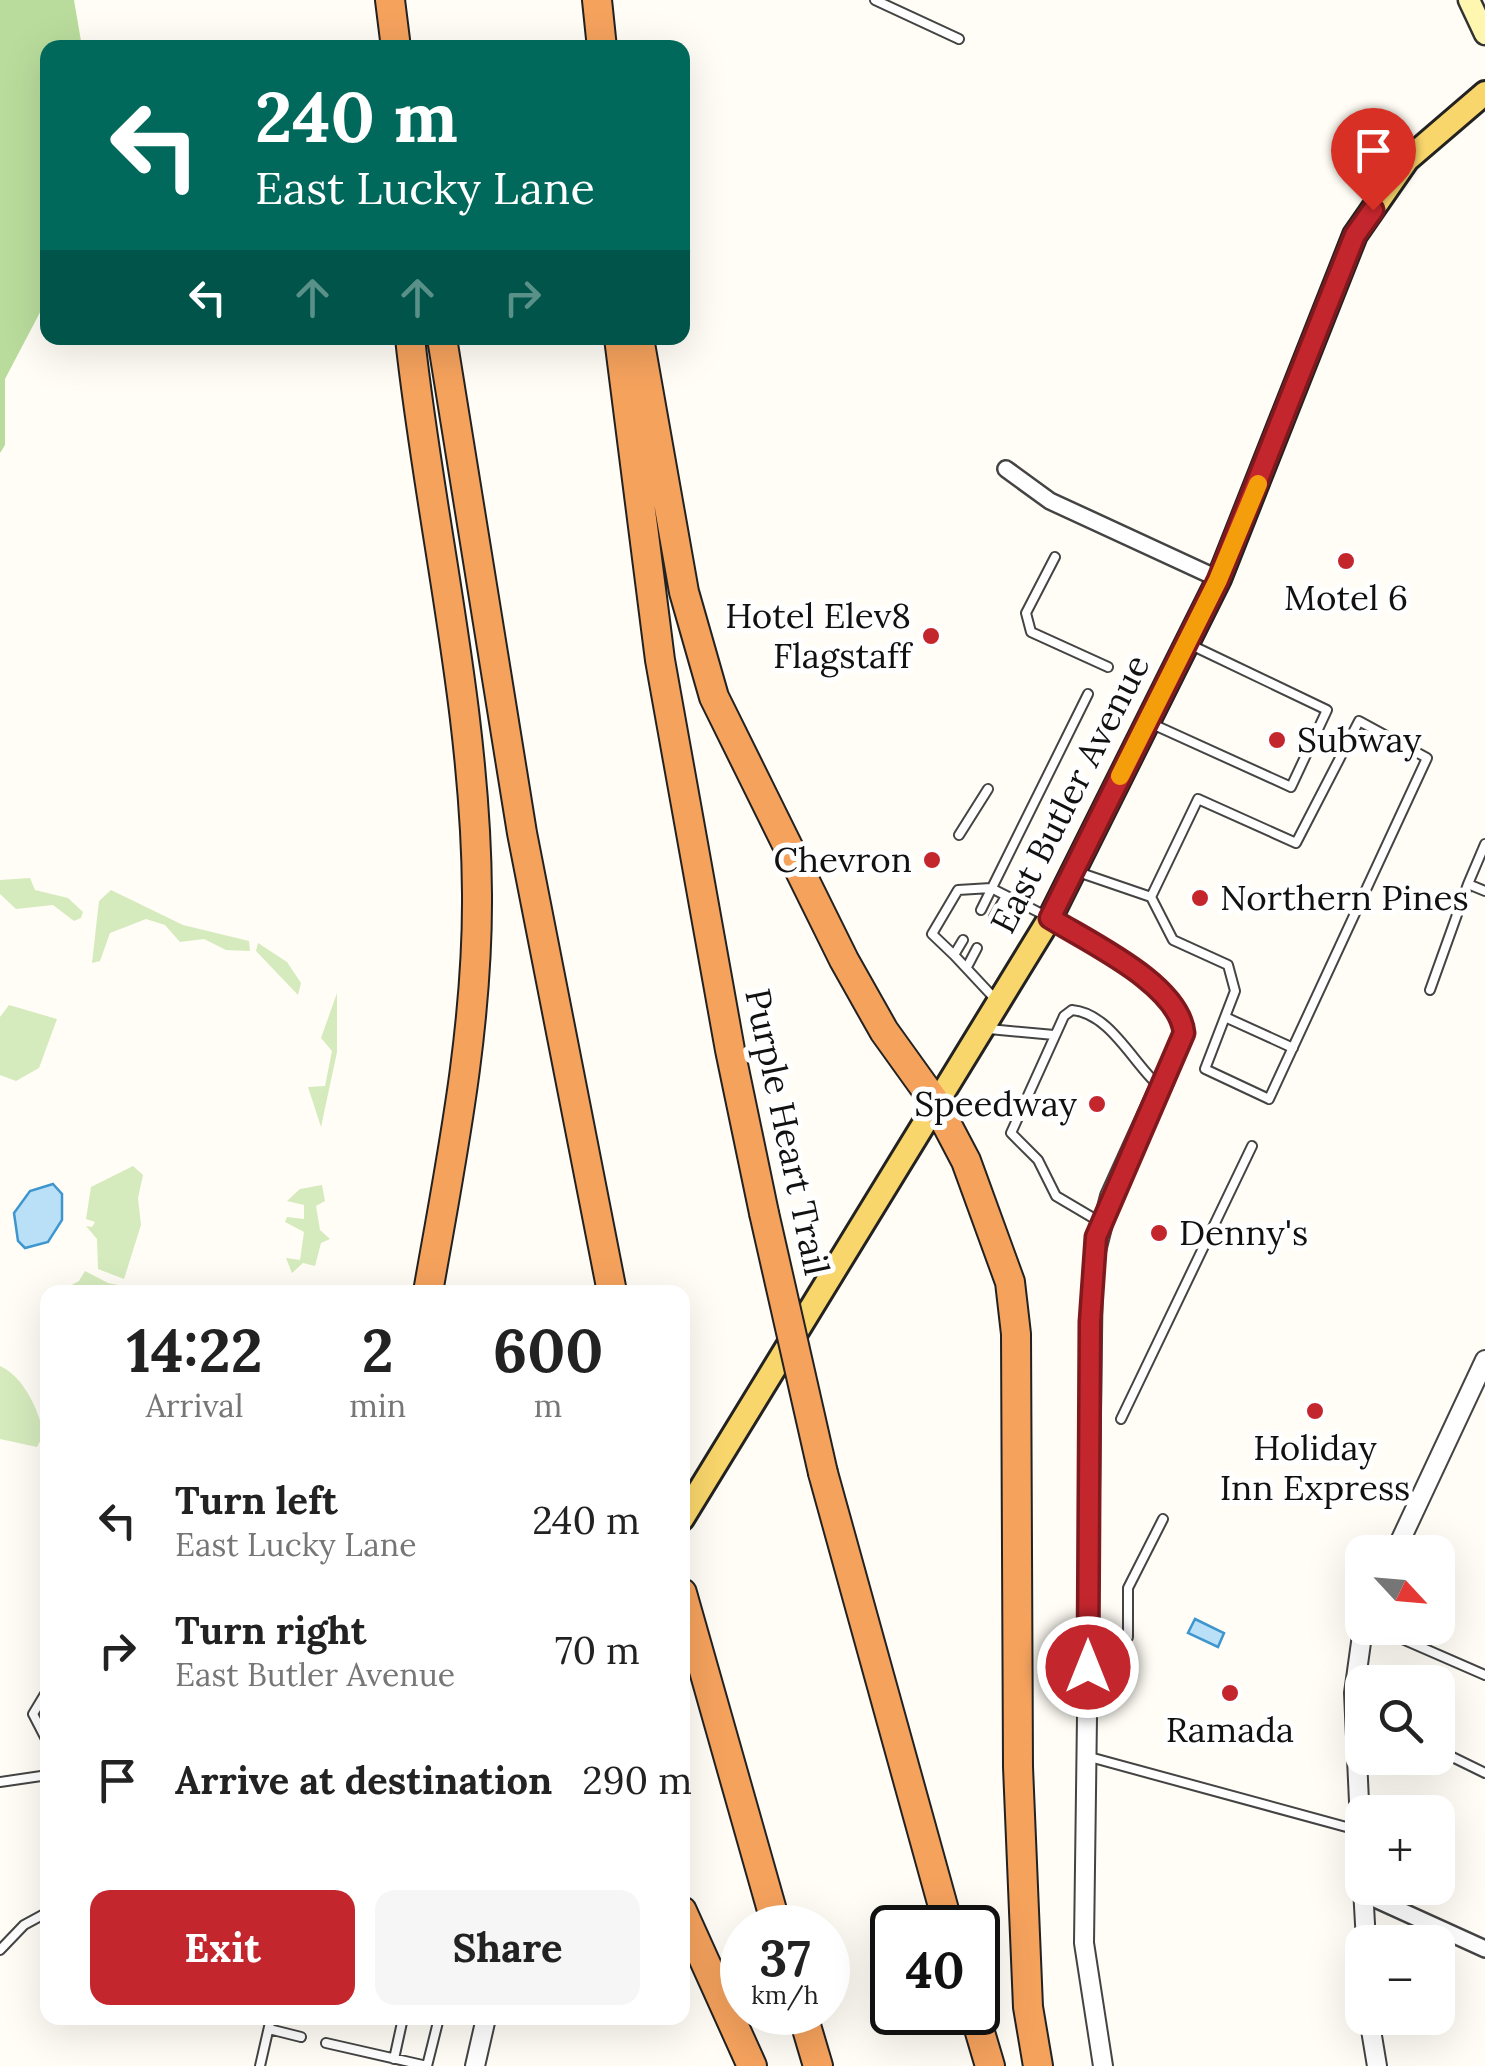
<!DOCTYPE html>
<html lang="en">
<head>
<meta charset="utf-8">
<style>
	body { margin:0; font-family:Lora,serif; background:#f6f6f6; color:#222; height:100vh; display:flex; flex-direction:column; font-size:38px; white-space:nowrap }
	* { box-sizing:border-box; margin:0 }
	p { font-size:32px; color:#767676 }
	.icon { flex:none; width:55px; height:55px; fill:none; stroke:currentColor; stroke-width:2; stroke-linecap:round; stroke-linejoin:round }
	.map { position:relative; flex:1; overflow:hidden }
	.details { position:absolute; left:40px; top:1285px; width:650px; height:740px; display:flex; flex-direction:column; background:#fff; border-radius:20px; box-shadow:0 10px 40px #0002 }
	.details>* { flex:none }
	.top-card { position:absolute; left:40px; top:40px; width:650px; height:305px; border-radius:20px; box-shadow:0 10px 40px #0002; background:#00695c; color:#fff; overflow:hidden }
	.needle { width:65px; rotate:116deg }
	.tools { position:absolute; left:1345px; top:1535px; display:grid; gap:20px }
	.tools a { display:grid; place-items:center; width:110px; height:110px; border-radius:20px; background:#fff; box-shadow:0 10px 40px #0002; font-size:50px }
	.speed { position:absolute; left:720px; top:1905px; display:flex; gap:20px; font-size:50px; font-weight:700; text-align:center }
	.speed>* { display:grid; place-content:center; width:130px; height:130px; border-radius:50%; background:#fff; box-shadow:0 10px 40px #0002; line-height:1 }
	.speed small { font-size:25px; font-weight:400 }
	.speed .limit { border:5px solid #111; border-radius:15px; background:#fff; color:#111 }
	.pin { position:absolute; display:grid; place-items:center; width:85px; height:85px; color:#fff; margin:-102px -42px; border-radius:50% 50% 50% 0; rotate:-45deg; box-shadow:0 0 10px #0007 }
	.pin .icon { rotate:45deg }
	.me { position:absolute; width:110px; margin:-55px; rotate:0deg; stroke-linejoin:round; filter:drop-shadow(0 0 8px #0008) }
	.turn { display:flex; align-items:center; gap:35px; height:210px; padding:0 50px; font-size:45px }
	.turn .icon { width:130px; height:130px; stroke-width:2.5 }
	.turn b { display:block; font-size:70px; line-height:85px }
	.lanes { display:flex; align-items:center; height:95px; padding:0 50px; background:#0003; justify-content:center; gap:50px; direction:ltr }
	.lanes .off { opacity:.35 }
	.eta { display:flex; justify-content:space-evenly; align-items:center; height:170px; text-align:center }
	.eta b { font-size:60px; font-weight:800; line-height:70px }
	.action { display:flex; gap:20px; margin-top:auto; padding:20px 50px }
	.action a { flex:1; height:115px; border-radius:20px; background:#c4262e; color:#fff; font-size:40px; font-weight:800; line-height:115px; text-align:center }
	.action a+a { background:#f6f6f6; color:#222 }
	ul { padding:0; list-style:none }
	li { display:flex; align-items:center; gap:30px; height:130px; padding:0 50px }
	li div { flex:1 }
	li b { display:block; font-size:38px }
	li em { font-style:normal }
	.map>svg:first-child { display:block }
	.green { fill:#d5ebbd }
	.forest { fill:#b9dc9c }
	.water { fill:#b9e0f7; stroke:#3f96cf; stroke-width:2.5 }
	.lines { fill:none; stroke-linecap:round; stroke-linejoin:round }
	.service-casing { stroke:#444; stroke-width:12 }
	.minor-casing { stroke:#444; stroke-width:20 }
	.tertiary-casing { stroke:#444; stroke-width:22 }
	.secondary-casing { stroke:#333; stroke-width:25 }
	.primary-casing { stroke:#222; stroke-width:28 }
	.motorway-casing { stroke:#222; stroke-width:32 }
	.service { stroke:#fff; stroke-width:8 }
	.minor { stroke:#fff; stroke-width:15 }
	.tertiary { stroke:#fff; stroke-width:18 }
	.secondary { stroke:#fff6b0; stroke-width:20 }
	.primary { stroke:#f9d66b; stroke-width:22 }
	.motorway { stroke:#f5a25d; stroke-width:28 }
	.motorway-bridge-casing { stroke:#222; stroke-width:32; stroke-linecap:butt }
	.motorway-bridge { stroke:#f5a25d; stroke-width:28 }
	.route-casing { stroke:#7f191e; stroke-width:25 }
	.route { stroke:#c4262e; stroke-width:18 }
	.slow { stroke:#f59e0b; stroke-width:18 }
	.poi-dot { fill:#c4262e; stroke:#fff; stroke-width:4 }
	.labels { text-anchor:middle; stroke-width:10; stroke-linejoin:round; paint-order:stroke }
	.poi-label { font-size:35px; fill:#111; stroke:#fff }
	.street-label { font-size:35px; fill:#111; stroke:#fff }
</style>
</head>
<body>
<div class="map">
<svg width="1485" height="2066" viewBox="0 0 1485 2066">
	<rect width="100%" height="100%" fill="#fffdf5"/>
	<!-- green -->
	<path class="green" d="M30 878 35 890 68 898 83 912 81 918 74 921 53 905 16 909 0 894V880Z
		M111 890 183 925 249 941 250 951 226 950 204 939 180 942 165 925 146 919 110 933 100 961 92 963 99 901Z
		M258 943 287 962 301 983 298 995 256 951Z
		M337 993V1052L321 1127 308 1087 325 1086 332 1051 321 1038Z
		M9 1005 57 1019 39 1068 16 1081 0 1075V1017Z
		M133 1166 143 1175 138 1198 141 1225 124 1279 98 1269 97 1239 86 1226 92 1227 95 1222 86 1219 91 1187Z
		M322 1185 325 1201 316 1206 320 1230 330 1239 321 1243 315 1266 303 1263 292 1273 286 1258 300 1260 304 1232 285 1222 287 1217 304 1219V1205L287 1201 300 1189Z
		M85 1271 108 1283 134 1288 135 1292H59L79 1281Z
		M0 1366C24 1377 38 1409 44 1434L37 1447 0 1439Z"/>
	<!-- forest -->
	<path class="forest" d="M0 0H74L82 47 48 48 47 299 5 379V445L0 453Z"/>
	<!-- water -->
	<path class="water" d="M53 1184 62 1194V1220L48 1242 25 1248 18 1241 14 1213 30 1191Z
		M1195 1619 1224 1633 1218 1647 1188 1633Z"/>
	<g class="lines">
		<!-- service casing -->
		<g class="service-casing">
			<path id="service" d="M875 0 959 39
				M1055 557 1026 613 1031 632 1108 667
				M1150 723 1291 787 1327 710 1191 645
				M959 835 988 789
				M1078 872 1151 897 1198 799 1296 843 1359 721 1427 758 1269 1099 1205 1069 1235 991 1228 965 1173 940 1151 897
				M1468 884 1485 844
				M981 910 1088 694
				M994 917 1006 896
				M963 940 954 955 997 1001
				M954 955 932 934 958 890 991 888 1046 916
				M967 967 977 948
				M1430 990 1468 884 1485 891
				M1225 1017 1293 1048
				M989 1029 1054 1035
				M1100 1222 1056 1196 1038 1160 1011 1133 1064 1016 1072 1010C1109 1013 1132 1061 1157 1084
				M1121 1419 1252 1146
				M1377 1628 1485 1675
				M1089 1635 1128 1637V1588L1163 1519
				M48 1689 33 1714 48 1743
				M1438 1750 1485 1773
				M1086 1756 1361 1831
				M0 1782 48 1775
				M0 1950 24 1925 48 1912
				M269 2029 301 2037
				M326 2043 427 2066 439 2018
				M394 2059 403 2018
				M260 2066 271 2018"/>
		</g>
		<!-- minor casing -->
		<g class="minor-casing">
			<path id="minor" d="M1006 469 1050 501 1219 579
				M1364 1894 1485 1949"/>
		</g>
		<!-- tertiary casing -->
		<g class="tertiary-casing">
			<path id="tertiary" d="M1050 918C1090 943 1178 984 1184 1033L1110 1196 1093 1263 1084 1943 1103 2066
				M1395 1552 1485 1360
				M1362 1867 1354 1693 1363 1628
				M1363 1888 1366 1942
				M1369 2018 1377 2066
				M475 2066 486 2018"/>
		</g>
		<!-- secondary casing -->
		<g class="secondary-casing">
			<path id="secondary" d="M1469 0 1485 34"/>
		</g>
		<!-- primary casing -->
		<g class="primary-casing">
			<path id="primary" d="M682 1519 1050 918 1219 579 1355 235 1407 160 1485 93"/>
		</g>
		<!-- motorway casing -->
		<g class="motorway-casing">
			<path id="motorway" d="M390 0 396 48
				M597 0 602 48
				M410 338C430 522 476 708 477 894 478 1029 451 1161 428 1292
				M442 338 522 833 612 1292
				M619 338 660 660 730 1050 764 1213
				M639 338 684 592 714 697 844 960 884 1031 935 1102 966 1161 1010 1282 1016 1334 1018 1767 1028 2007 1038 2066
				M823 1473 949 1928
				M682 1593 777 1928
				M682 1911 752 2066
				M802 2012 818 2066
				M974 2012 990 2066"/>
		</g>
		<!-- service -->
		<use href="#service" class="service"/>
		<!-- minor -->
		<use href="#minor" class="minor"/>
		<!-- tertiary -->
		<use href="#tertiary" class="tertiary"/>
		<!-- secondary -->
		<use href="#secondary" class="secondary"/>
		<!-- primary -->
		<use href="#primary" class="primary"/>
		<!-- motorway -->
		<use href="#motorway" class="motorway"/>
		<!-- motorway-bridge casing -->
		<g class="motorway-bridge-casing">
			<path id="motorway-bridge" d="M764 1213 823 1473"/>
		</g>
		<!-- motorway-bridge -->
		<use href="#motorway-bridge" class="motorway-bridge"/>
	</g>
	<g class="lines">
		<!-- route casing -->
		<g class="route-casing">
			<path id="route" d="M1088 1667 1090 1322 1096 1237 1184 1033C1179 984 1090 943 1050 918L1218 580 1355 235 1373 210"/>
		</g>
		<!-- route -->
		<use href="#route" class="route"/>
		<!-- slow -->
		<path class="slow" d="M1120 776 1218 580 1258 484"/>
	</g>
	<!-- markers -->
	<g class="poi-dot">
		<circle cx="1346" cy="561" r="10"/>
		<circle cx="931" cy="636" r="10"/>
		<circle cx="1277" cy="740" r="10"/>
		<circle cx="932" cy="860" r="10"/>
		<circle cx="1200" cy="898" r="10"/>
		<circle cx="1097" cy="1104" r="10"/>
		<circle cx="1159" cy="1233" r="10"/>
		<circle cx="1315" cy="1411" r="10"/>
		<circle cx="1230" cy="1693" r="10"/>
	</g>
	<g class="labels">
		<!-- poi labels -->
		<g class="poi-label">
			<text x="1346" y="610">Motel 6</text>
			<text x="911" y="628" text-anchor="end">Hotel Elev8<tspan x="911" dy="40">Flagstaff</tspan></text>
			<text x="1297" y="752" text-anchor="start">Subway</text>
			<text x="912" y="872" text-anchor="end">Chevron</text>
			<text x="1220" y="910" text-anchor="start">Northern Pines</text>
			<text x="1077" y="1116" text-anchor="end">Speedway</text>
			<text x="1179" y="1245" text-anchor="start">Denny's</text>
			<text x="1315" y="1460">Holiday<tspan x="1315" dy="40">Inn Express</tspan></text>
			<text x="1230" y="1742">Ramada</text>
		</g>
		<!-- street labels -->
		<g class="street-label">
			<text transform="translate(1070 794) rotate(-63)" y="12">East Butler Avenue</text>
			<text transform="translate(787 1132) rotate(78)" y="12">Purple Heart Trail</text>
		</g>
	</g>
</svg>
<div class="tools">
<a><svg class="needle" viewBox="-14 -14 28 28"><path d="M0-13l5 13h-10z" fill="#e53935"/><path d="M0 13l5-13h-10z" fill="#767676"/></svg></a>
<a><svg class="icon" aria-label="search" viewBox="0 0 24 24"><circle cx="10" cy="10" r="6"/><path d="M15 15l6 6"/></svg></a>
<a>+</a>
<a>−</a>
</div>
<div class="speed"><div>37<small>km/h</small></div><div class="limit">40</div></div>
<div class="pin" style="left:1373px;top:210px;background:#d93025"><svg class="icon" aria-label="arrive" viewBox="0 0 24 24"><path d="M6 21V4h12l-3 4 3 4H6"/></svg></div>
<svg class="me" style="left:1088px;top:1667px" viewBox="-20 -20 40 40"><circle r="17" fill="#c4262e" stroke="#fff" stroke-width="3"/><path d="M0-11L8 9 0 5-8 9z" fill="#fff"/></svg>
<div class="top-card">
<div class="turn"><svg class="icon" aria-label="left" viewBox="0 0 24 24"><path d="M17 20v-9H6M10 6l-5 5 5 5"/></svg><div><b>240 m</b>East Lucky Lane</div></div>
<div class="lanes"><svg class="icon" aria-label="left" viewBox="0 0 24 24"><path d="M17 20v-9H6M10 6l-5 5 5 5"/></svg><svg class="icon off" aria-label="ahead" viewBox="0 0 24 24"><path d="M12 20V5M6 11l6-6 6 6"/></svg><svg class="icon off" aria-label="ahead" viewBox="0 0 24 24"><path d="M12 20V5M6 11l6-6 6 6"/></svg><svg class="icon off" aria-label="right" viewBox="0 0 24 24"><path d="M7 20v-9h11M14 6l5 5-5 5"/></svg></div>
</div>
<section class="details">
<div class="eta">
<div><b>14:22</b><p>Arrival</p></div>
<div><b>2</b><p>min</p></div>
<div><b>600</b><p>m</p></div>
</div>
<ul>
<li><svg class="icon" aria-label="left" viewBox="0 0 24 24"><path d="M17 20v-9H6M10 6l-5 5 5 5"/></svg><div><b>Turn left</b><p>East Lucky Lane</p></div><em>240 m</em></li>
<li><svg class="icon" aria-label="right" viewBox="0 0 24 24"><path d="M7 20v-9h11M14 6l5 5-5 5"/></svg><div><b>Turn right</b><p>East Butler Avenue</p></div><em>70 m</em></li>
<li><svg class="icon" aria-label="arrive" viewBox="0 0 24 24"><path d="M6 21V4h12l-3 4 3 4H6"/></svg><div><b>Arrive at destination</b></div><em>290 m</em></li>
</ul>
<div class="action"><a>Exit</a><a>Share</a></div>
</section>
</div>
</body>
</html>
